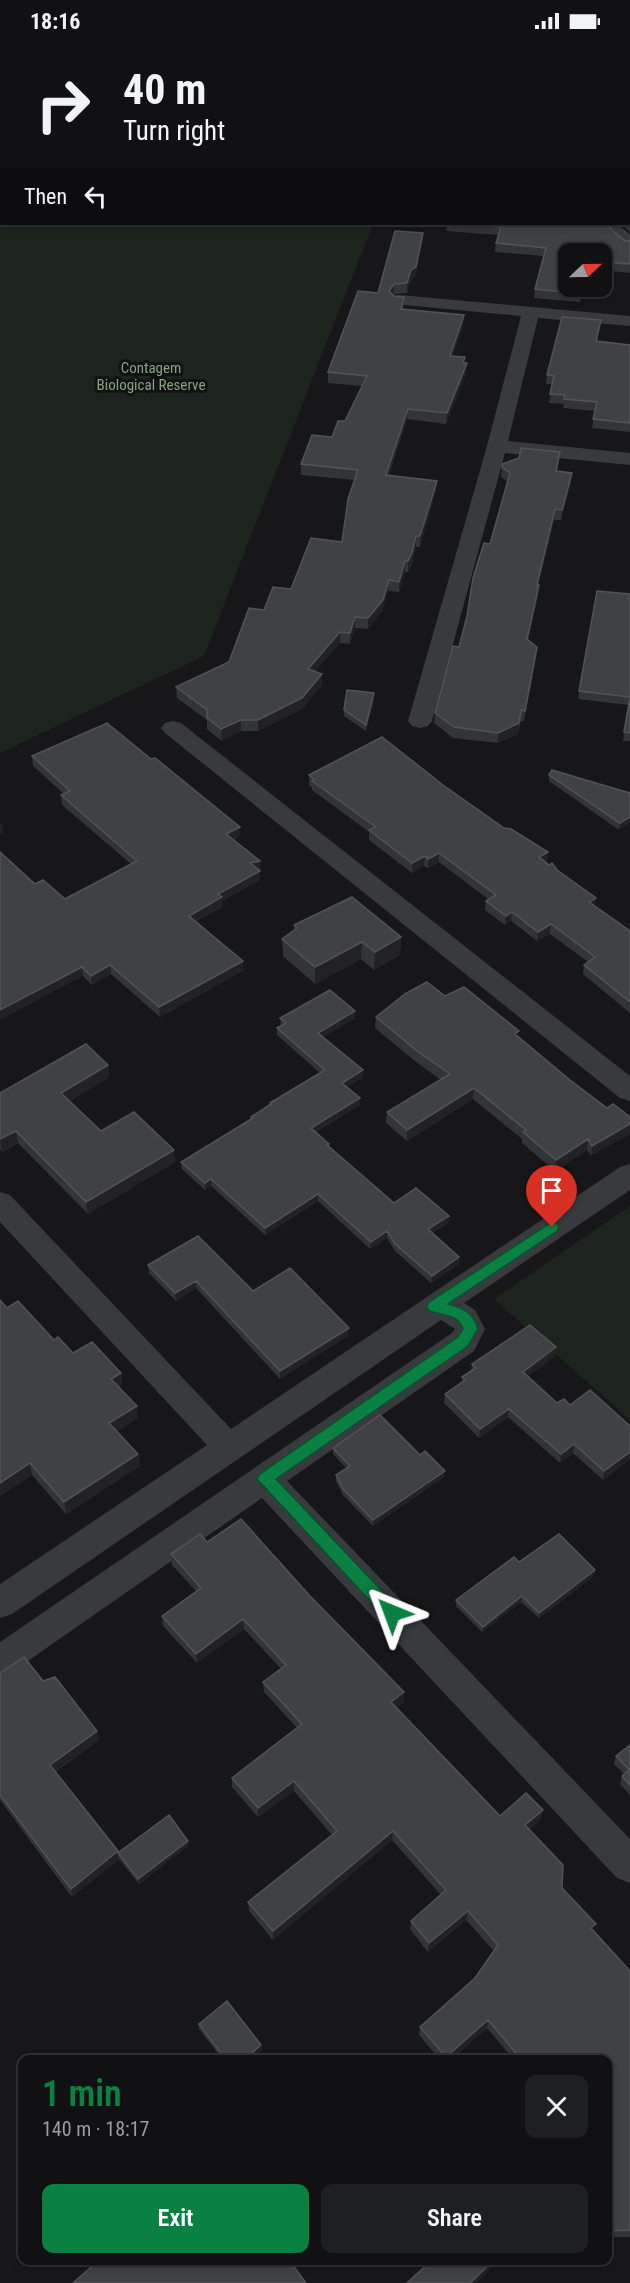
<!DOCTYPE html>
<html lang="en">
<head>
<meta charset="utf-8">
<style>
	body { margin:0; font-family:"Roboto Condensed",sans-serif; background:#1e1f21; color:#f1f3f6; height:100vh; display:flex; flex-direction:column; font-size:22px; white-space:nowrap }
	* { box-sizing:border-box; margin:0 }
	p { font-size:20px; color:#9c9da0 }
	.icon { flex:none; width:33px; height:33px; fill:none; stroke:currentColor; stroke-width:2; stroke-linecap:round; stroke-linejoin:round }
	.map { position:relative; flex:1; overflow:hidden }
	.sheet { position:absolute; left:18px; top:2013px; width:594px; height:210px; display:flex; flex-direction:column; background:#111113; border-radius:12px; box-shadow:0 3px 9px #0003,0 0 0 2px #303133 }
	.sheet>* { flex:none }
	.guide { position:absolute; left:0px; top:0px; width:630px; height:183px; box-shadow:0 3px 9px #0003,0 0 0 2px #303133; background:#111113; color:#f1f3f6; overflow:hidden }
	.needle { width:39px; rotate:68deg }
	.controls { position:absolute; left:558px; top:201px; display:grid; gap:12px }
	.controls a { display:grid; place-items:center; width:54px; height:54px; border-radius:12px; background:#111113; box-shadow:0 3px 9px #0003,0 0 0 2px #303133; font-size:30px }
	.pin { position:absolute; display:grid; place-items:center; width:51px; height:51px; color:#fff; margin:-62px -26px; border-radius:50% 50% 50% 0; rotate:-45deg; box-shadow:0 0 6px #0007 }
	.pin .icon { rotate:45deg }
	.me { position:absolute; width:66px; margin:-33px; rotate:316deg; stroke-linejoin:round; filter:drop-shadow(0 0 4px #0008) }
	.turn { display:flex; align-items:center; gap:21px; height:126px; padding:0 24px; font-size:27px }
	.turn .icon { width:78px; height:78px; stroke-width:2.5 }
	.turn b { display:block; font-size:42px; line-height:51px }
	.then { display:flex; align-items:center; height:57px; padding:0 24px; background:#0003; gap:12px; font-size:22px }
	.round { display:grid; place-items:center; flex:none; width:63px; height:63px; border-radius:12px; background:#1e1f21 }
	.head { display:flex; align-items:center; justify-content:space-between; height:102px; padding:0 24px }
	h1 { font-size:36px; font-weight:600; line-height:45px; color:#0b8043 }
	.button { display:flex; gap:12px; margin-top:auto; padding:12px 24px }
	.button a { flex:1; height:69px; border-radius:12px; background:#0b8043; color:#fff; font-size:24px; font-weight:600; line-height:69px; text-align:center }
	.button a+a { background:#1e1f21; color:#f1f3f6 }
	.status { display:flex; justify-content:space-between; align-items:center; height:42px; padding:0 30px; background:#111113; direction:ltr }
	.status svg { height:16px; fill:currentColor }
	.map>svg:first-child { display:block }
	.green { fill:#1d241d }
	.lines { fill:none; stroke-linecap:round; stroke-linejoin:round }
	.street { fill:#383a3e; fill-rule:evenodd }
	.wall { fill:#333437 }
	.shaded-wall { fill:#222225 }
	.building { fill:#404145; stroke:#505357; stroke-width:1.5 }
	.route { fill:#0b8043; stroke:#07532c; stroke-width:1.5 }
	.labels { text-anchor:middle; stroke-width:6; stroke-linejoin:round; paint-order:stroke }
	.far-park-label { font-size:15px; fill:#86a47f; stroke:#121214 }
</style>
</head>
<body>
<div class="status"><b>18:16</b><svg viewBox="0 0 49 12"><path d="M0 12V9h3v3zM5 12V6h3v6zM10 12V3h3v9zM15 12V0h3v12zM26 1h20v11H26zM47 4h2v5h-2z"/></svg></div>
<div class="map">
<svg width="630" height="2241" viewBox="0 0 630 2241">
	<rect width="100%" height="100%" fill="#171719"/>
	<!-- green -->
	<path class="green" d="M0 0H444L2 2V182H373L204 614 0 711Z
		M630 1164V1378L494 1257Z"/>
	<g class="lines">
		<!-- street -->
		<path class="street" d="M599 182H617L630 192V206L624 205Z
			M400 253 630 274V284L538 276 508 399 630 411V423L505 411 432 679 428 684 420 686 412 684 408 679 487 404 521 274 394 262 391 258 394 254Z
			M173 679 181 681 630 1034V1059L620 1056 165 691 161 686 165 681Z
			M630 1122V1148L464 1261 475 1268 485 1287 474 1309 287 1439 630 1797V1841L617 1836 262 1456 12 1630 0 1635V1600L452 1291 455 1287 441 1278 12 1572 0 1576V1542L207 1403 0 1180V1150L10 1153 231 1387 620 1125Z"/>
	</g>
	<!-- wall -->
	<path class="wall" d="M628 50H630V161L628 159Z
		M630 172V190L621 182H628V173Z
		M447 182H605L625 199H630V231L602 228V212H568L585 244 580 260 534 256 535 247 543 214 495 210 496 201 498 193 446 189Z
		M422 201 415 235 411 238 407 251 394 252 393 253 394 254 404 255 403 267 464 273 463 283 453 314 464 321 466 331 446 382 407 377 389 433 436 449 420 505H416L412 522 408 530H405L399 550 388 549 382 569 368 587 355 586 350 602 340 601 315 629 322 632V643L302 667 258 689H241L222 699 207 687V678L177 656 176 645 229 620 264 568 291 547 342 500 355 438 301 433V422L332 395 345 379 362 344 328 341V330L378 251Z
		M601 278 597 300 630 303V390L592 386 595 369 563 366 564 362 549 361 552 342H546L547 333Z
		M560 410 557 429 571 441 561 478H554L538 543V554L528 598 536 616 524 679H521L518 692 498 701 453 696 434 681 435 671 459 605 508 440 501 435 502 425Z
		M630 552V699H623L628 663 578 657 579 649Z
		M374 651V657L366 689 344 674V668Z
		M32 714 151 717 240 785V794L234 798 261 828H260V838L222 859 223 865 196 879 244 928 160 975 111 932 92 943 83 934 35 842 65 857 131 822 62 763 61 753 64 752 33 724Z
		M309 733 443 743 504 786 548 810 547 820H546L557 828 595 864 630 889V971L583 932 584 923 588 920 550 892 537 899 511 879 505 883 485 868 486 859 488 857 439 820 428 826 424 824 412 831 369 798V790L312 748V745L309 743Z
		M549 733 630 751 619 788 549 739Z
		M294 883 401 895 400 913 374 928 361 917 315 942 283 914 282 897 294 889Z
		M445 954 518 994 570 1038 607 1066 591 1114 587 1108 555 1129 522 1101V1097L473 1057 407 1099 386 1081 387 1070 441 1038 416 1020 375 986 376 975Z
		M280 976H355L323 995 363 1028V1035L347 1045 360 1063 316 1090 329 1104 394 1161 449 1174 448 1181 432 1191 459 1215V1222L431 1241 395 1209 387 1196 370 1207 318 1159 265 1193 211 1144 205 1148 182 1127 181 1120 251 1077V1075L270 1063V1061L320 1031 277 993V986L281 984Z
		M108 1023 109 1035 70 1059 101 1089 174 1108 175 1120 88 1172 18 1101 2 1110 0 1107V1051Z
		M148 1223 253 1249 348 1294 280 1337 196 1246 176 1259 149 1231Z
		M7 1266 73 1311 121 1331 122 1342 119 1345 138 1376 117 1389 138 1412 140 1424 66 1472 32 1433 0 1454Z
		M555 1314 528 1334 557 1361 570 1363 630 1384V1417L603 1438 573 1411 560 1421 508 1375 479 1396 444 1361 445 1352 462 1340V1335L471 1329 472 1322Z
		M333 1406 420 1413 444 1435 373 1484 343 1453 336 1439V1433L346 1426 333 1412Z
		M207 1500 404 1660 396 1665 500 1774 541 1777 529 1787 562 1846 594 1889 630 1929V2195H608V2018H514L487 1986 451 2018H440L419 1993 420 1985 475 1936 494 1909 466 1878 428 1910 410 1887 411 1879 441 1853 392 1798 273 1898 249 1869 248 1860 332 1793 294 1749 258 1775 232 1745V1736L297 1686 264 1650 263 1640 281 1627 244 1587 197 1621 163 1584 162 1574 196 1549 172 1523 171 1512Z
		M519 1520 595 1528 594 1534 539 1576 521 1560 482 1590 456 1564V1558Z
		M0 1631 43 1639 97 1689 99 1698 55 1730 118 1811 188 1799V1804L139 1842 119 1817 72 1855 0 1758Z
		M630 1703V1753L620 1742 622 1734 624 1732 614 1722 616 1714Z
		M199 1982 261 2003 262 2008 250 2018H223L199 1987Z"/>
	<!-- shaded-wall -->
	<path class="shaded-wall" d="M423 191 422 201 415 235 411 238 407 251V241L411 228Z
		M394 242V252L389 259V249Z
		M583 244H585L580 260 581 252Z
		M464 273 463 283 450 324V314Z
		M467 321 466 331 446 382 447 371Z
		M408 367 407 377 385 443 386 433Z
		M572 431 571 441 561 478 562 468Z
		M437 439 436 449 420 505V494Z
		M555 467 554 478 536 553 537 543Z
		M416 494V505L412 522 408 530V519Z
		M405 519V530L399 550V540Z
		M389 538 388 549 382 569 368 587V576Z
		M539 543 538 554 526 608 527 597Z
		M355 575V586L350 602V591Z
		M340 590V601L308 638V627Z
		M537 605 536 616 524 679 525 669Z
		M322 632V643L302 667 258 689V678Z
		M374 651V657L366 689V683Z
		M521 668 518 692 498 701V691Z
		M241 678V689L222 699 221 687Z
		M630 775V781L619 788 620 781Z
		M2 781 3 791 0 792V782Z
		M240 785V794L227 801 226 792Z
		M548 810 547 820 538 825 539 815Z
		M439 811V820L428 826V817Z
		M425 814 424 824 412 831V821Z
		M260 819 261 828 251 831 250 821Z
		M260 829V838L222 859 223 865 190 883 189 874 218 852Z
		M596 856 595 866 589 860Z
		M512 870 511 879 505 883 506 874Z
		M551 882 550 892 537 899 538 890Z
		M401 895 400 913 374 928 375 910Z
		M362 900 361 917 315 942V925Z
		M243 919 244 928 160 975 159 965Z
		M110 923 111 932 92 943 91 934Z
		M82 925 83 934 0 978V968Z
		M355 969V976L318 998V991Z
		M108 1023 109 1035 63 1063 61 1051Z
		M363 1028V1035L342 1048V1041Z
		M474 1046 473 1057 407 1099V1088Z
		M360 1056V1063L311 1093V1086Z
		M630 1082V1092L591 1114 592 1104Z
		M16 1089 18 1101 2 1110 0 1098Z
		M588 1097 587 1108 555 1129 556 1118Z
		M174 1108 175 1120 88 1172 86 1160Z
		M211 1137V1144L205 1148V1141Z
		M318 1152V1159L265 1193V1186Z
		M449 1174 448 1181 427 1194 428 1187Z
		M387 1189V1196L370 1207 371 1200Z
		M459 1215V1222L431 1241 432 1234Z
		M196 1239V1246L176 1259 175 1251Z
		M349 1286 348 1294 280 1337V1329Z
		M556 1305 555 1314 522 1339 523 1330Z
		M121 1331 122 1342 113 1348 111 1337Z
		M137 1364 138 1376 111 1393 109 1381Z
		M509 1367 508 1375 479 1396 480 1387Z
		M574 1402 573 1411 560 1421 561 1412Z
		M630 1410V1417L603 1438 604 1429Z
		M138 1412 140 1424 66 1472 64 1460Z
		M30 1421 32 1433 0 1454V1441Z
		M445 1429 444 1435 373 1484V1478Z
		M595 1528 594 1534 539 1576V1571Z
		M522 1554 521 1560 482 1590 483 1585Z
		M243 1577 244 1587 197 1621 196 1612Z
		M404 1650V1660L391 1670V1660Z
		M97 1689 99 1698 51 1732 50 1723Z
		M294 1739V1749L258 1775V1766Z
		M543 1768 541 1777 524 1792 525 1783Z
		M393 1789 392 1798 273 1898V1889Z
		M188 1799V1804L139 1842 138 1837Z
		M118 1809 119 1818 72 1855 71 1847Z
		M468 1869 466 1878 428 1910 429 1901Z
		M488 1978 487 1986 451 2018H445L446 2015Z
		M261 2003 262 2008 250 2018H244Z
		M494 2218H499L476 2241H470Z"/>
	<!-- building -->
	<path class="building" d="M464 0H630V37L628 38V2H463Z
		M628 50H630V152L628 150Z
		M630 172V181L628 179V173Z
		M462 182H605L625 199H630V222L602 220V212H568V244H583L581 252 535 247 546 206 496 201 501 185Z
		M395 189 423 191 416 225 411 228 407 241 394 242 389 249 394 254 404 255 401 267 464 273 450 314 465 315 463 321H467L447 371 408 367 386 433 437 439 420 494H416L412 511 408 519H405L399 540 389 538 383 558 368 576 355 575 350 591 340 590 308 627 322 632 302 656 258 678H241L221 687 207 676V668L176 645 229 620 249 566 264 568 273 545 291 547 311 496 342 500 348 457 358 428 301 422 312 393 332 395 338 379H345L367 334 328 330 358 249 378 251Z
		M562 275 601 278 596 299 630 303V381L593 377 597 360 564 357 565 353 550 352 554 334 547 333Z
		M521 406 560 410 556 429 572 431 562 468 555 467 537 543H539L527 597 537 605 525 669 521 668 519 681 498 691 454 685 435 671 453 604 459 605 467 574 473 536 484 501 490 502 510 431 502 425V422L519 416Z
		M597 549 630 552V691L624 690 630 655 579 649Z
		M347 648 374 651 366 683 344 668Z
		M107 681 151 717 155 716 240 785 226 792 260 819 250 821 260 829 218 852 222 855 189 874 243 919 159 965 110 923 91 934 82 925 0 968V810L35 842 43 838 65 857 137 819 61 753 70 749 32 714Z
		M382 695 443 743 504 786 511 787 548 810 539 815 549 823 552 821 557 828 596 856 589 860 630 889V960L584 923 595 915 551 882 538 890 512 870 506 874 486 859 496 853 439 811 428 817 425 814 412 821 369 788 376 785 312 739 314 737 309 733Z
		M552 728 630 751V775L620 781 549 733Z
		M352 855 401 895 375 910 362 900 315 925 282 897 297 886 294 883Z
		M427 940 445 954 464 945 519 989 515 992 570 1038 607 1066 613 1062 630 1075V1082L592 1104 588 1097 556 1118 523 1090 526 1088 474 1046 407 1088 387 1070 450 1032 417 1009 376 975 405 952Z
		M330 948 355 969 318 991 363 1028 342 1041 360 1056 311 1086 329 1102 327 1103 394 1161 416 1146 449 1174 428 1187 459 1215 432 1234 395 1202 387 1189 371 1200 318 1152 265 1186 211 1137 205 1141 181 1120 253 1076 251 1075 271 1062 270 1061 325 1028 277 986 286 981 280 976Z
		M86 1002 108 1023 61 1051 101 1089 134 1070 174 1108 86 1160 16 1089 0 1097V1051Z
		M198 1194 253 1249 290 1226 349 1286 280 1329 196 1239 175 1251 148 1223Z
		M0 1258 7 1266 18 1259 54 1298 58 1295 73 1311 92 1300 121 1331 111 1337 137 1364 109 1381 138 1412 64 1460 30 1421 0 1441Z
		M530 1283 556 1305 523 1330 557 1361 564 1357 570 1363 590 1348 630 1384V1410L604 1429 574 1402 561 1412 509 1367 480 1387 445 1352 465 1338 462 1335 476 1326 472 1322Z
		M380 1373 420 1413 425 1409 445 1429 373 1478 343 1447 336 1433 350 1424 333 1406Z
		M241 1477 310 1554 404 1650 391 1660 500 1774 526 1751 543 1768 525 1783 563 1823 562 1846 596 1882 591 1886 630 1929V2188L608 2189V2018H522L488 1978 446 2015 420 1985 475 1936 498 1903 468 1869 429 1901 411 1879 446 1848 393 1789 273 1889 248 1860 337 1789 294 1739 258 1766 232 1736 302 1682 263 1640 286 1623 243 1577 196 1612 162 1574 201 1546 171 1512 200 1492 207 1500Z
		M559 1492 595 1528 539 1571 522 1554 483 1585 456 1558 514 1515 519 1520Z
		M24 1615 43 1639 55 1635 97 1689 50 1723 118 1809 71 1847 0 1753V1631Z
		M630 1703V1743L622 1734 629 1728 616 1714Z
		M169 1773 188 1799 138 1837 118 1811Z
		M227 1959 261 2003 244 2018H226L199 1982Z
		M99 2218H289L306 2241H73Z
		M432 2218H494L470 2241H407Z"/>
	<!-- route -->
	<path class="route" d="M552 1180 557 1182 559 1185 557 1189 448 1262C464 1266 473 1271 478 1287L468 1304 276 1437 398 1566 400 1571 398 1576 392 1578 386 1576 257 1437 260 1432 458 1295 463 1287C459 1272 441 1273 429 1269L427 1264 429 1260Z"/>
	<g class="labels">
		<!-- far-park labels -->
		<g class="far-park-label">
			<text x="151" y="331">Contagem<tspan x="151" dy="17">Biological Reserve</tspan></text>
		</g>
	</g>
</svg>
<div class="controls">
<a><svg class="needle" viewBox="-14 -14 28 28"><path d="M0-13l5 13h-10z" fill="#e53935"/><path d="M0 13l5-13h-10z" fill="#9c9da0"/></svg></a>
</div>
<div class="pin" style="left:552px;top:1185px;background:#d93025"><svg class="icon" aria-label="arrive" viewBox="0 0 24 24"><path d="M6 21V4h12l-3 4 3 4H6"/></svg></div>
<svg class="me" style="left:392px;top:1571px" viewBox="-20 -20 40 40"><path d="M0-17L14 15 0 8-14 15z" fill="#0b8043" stroke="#fff" stroke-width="4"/></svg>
<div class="guide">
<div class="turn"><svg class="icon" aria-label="right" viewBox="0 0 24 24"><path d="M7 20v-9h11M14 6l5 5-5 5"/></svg><div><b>40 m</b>Turn right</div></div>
<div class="then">Then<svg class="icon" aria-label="left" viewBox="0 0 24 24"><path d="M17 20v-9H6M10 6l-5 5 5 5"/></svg></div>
</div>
<section class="sheet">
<div class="head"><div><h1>1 min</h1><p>140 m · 18:17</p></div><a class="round"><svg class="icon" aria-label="close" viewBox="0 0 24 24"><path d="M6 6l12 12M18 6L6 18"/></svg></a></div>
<div class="button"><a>Exit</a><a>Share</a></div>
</section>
</div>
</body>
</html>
